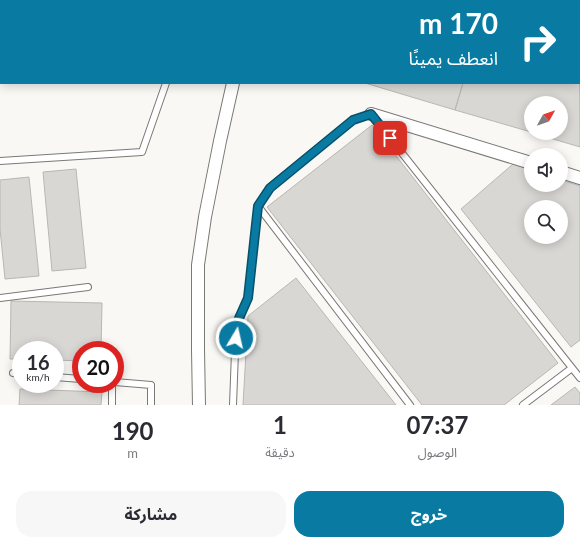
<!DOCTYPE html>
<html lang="ar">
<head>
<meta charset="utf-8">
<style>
	body { margin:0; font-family:Lato,"Noto Sans Arabic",sans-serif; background:#f7f7f7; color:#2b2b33; direction:rtl; height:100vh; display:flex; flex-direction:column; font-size:15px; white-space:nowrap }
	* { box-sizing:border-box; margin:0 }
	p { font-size:13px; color:#7c7c81 }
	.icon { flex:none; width:22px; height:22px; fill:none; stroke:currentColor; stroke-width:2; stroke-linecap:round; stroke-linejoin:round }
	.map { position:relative; height:405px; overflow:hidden; direction:ltr }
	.sheet { display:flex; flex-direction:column; background:#fff; flex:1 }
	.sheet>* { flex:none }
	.guide { position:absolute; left:0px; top:0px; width:580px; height:84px; box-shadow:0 2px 10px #0003; direction:rtl; background:#097ba3; color:#fff; overflow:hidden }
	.needle { width:26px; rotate:50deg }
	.buttons { position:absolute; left:524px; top:96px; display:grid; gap:8px }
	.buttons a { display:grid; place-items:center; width:44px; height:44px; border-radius:50%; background:#fff; box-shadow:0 2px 10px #0003; font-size:20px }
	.speed { position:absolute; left:12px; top:341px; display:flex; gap:8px; font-size:20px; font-weight:700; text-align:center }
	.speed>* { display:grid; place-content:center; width:52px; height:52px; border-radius:50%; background:#fff; box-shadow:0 2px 10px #0003; line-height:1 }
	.speed small { font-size:10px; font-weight:400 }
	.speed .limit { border:6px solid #d22; background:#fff; color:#111 }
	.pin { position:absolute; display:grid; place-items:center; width:34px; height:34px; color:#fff; margin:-17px; border-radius:8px; box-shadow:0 2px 6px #0006 }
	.me { position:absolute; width:44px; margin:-22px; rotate:9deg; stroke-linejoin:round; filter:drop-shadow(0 0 3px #0008) }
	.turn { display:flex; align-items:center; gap:14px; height:84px; padding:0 16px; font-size:18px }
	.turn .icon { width:52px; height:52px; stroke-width:2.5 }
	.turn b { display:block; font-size:28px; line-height:34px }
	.eta { display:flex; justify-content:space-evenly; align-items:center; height:68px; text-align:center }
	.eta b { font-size:24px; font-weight:700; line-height:28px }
	.primary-button { display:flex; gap:8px; margin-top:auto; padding:8px 16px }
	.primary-button a { flex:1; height:46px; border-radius:16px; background:#097ba3; color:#fff; font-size:16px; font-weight:700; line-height:46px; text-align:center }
	.primary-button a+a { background:#f7f7f7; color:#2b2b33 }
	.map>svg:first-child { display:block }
	.building { fill:#d9d7d4; stroke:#b9b7b3; fill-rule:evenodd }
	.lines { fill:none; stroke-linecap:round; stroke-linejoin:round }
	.lane-casing { stroke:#7a7976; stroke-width:8 }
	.street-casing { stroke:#7a7976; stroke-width:14 }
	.lane { stroke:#fff; stroke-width:6 }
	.street { stroke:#fff; stroke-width:12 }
	.route-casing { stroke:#06506a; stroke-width:10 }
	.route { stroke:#097ba3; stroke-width:7 }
</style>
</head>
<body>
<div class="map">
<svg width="580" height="405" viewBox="0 0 580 405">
	<rect width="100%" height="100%" fill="#faf8f4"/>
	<!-- building -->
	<path class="building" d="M288 0H487L287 1Z
		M487 0H510L514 1H487Z
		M579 20 580 147 533 133H561V103H531V132L455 110 463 83H579Z
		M365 83H463L455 110Z
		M372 125 558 363 504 405H422L267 207Z
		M513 164 531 170V185H561V180L580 186V340L571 347 461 209ZM531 207H561V237H531Z
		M76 169 86 268 52 271 43 172Z
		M29 177 39 276 5 279 0 229V180Z
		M296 278 396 405H243L248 316Z
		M11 301 102 303 101 350H81V361L55 360V350H21V359H10Z
		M575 387 580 393V405H551Z
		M20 389 102 392 101 405H19Z"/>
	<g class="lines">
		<!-- lane casing -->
		<g class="lane-casing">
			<path id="lane" d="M180 0 183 1
				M194 1 195 0
				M0 161 142 152 166 83
				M258 206 410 405
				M0 298 88 287
				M13 373 21 374
				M55 377 81 379
				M115 382 151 385V405
				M112 405V384
				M233 405 236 325 248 298 258 206 270 187 353 120 371 114 580 378
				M523 405 572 368"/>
		</g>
		<!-- street casing -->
		<g class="street-casing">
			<path id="street" d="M233 0V1
				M371 114 531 163
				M561 172 580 178
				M199 405 198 350V265L205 217 220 141 233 83"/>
		</g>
		<!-- lane -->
		<use href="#lane" class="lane"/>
		<!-- street -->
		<use href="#street" class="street"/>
	</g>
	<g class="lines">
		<!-- route casing -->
		<g class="route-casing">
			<path id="route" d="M236 338V325L248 298 258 206 270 188 353 120 371 114 390 138"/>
		</g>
		<!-- route -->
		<use href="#route" class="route"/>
	</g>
</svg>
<div class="buttons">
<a><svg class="needle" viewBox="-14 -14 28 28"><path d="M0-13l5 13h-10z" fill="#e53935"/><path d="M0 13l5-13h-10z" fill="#7c7c81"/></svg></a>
<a><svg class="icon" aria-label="sound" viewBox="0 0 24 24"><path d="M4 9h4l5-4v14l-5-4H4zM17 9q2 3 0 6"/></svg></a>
<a><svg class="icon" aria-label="search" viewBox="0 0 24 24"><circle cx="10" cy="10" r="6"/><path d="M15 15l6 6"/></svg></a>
</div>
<div class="speed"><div>16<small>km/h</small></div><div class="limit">20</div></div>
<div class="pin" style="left:390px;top:138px;background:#d93025"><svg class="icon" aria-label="arrive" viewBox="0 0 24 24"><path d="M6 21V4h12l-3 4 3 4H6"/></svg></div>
<svg class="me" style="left:236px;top:338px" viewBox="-20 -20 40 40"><circle r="17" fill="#097ba3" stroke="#fff" stroke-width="3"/><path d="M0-11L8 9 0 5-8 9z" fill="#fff"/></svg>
<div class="guide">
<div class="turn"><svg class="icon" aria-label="right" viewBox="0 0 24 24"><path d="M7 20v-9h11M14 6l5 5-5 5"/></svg><div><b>170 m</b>انعطف يمينًا</div></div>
</div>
</div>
<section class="sheet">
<div class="eta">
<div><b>07:37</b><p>الوصول</p></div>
<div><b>1</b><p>دقيقة</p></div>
<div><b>190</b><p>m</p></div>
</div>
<div class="primary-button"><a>خروج</a><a>مشاركة</a></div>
</section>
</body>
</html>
